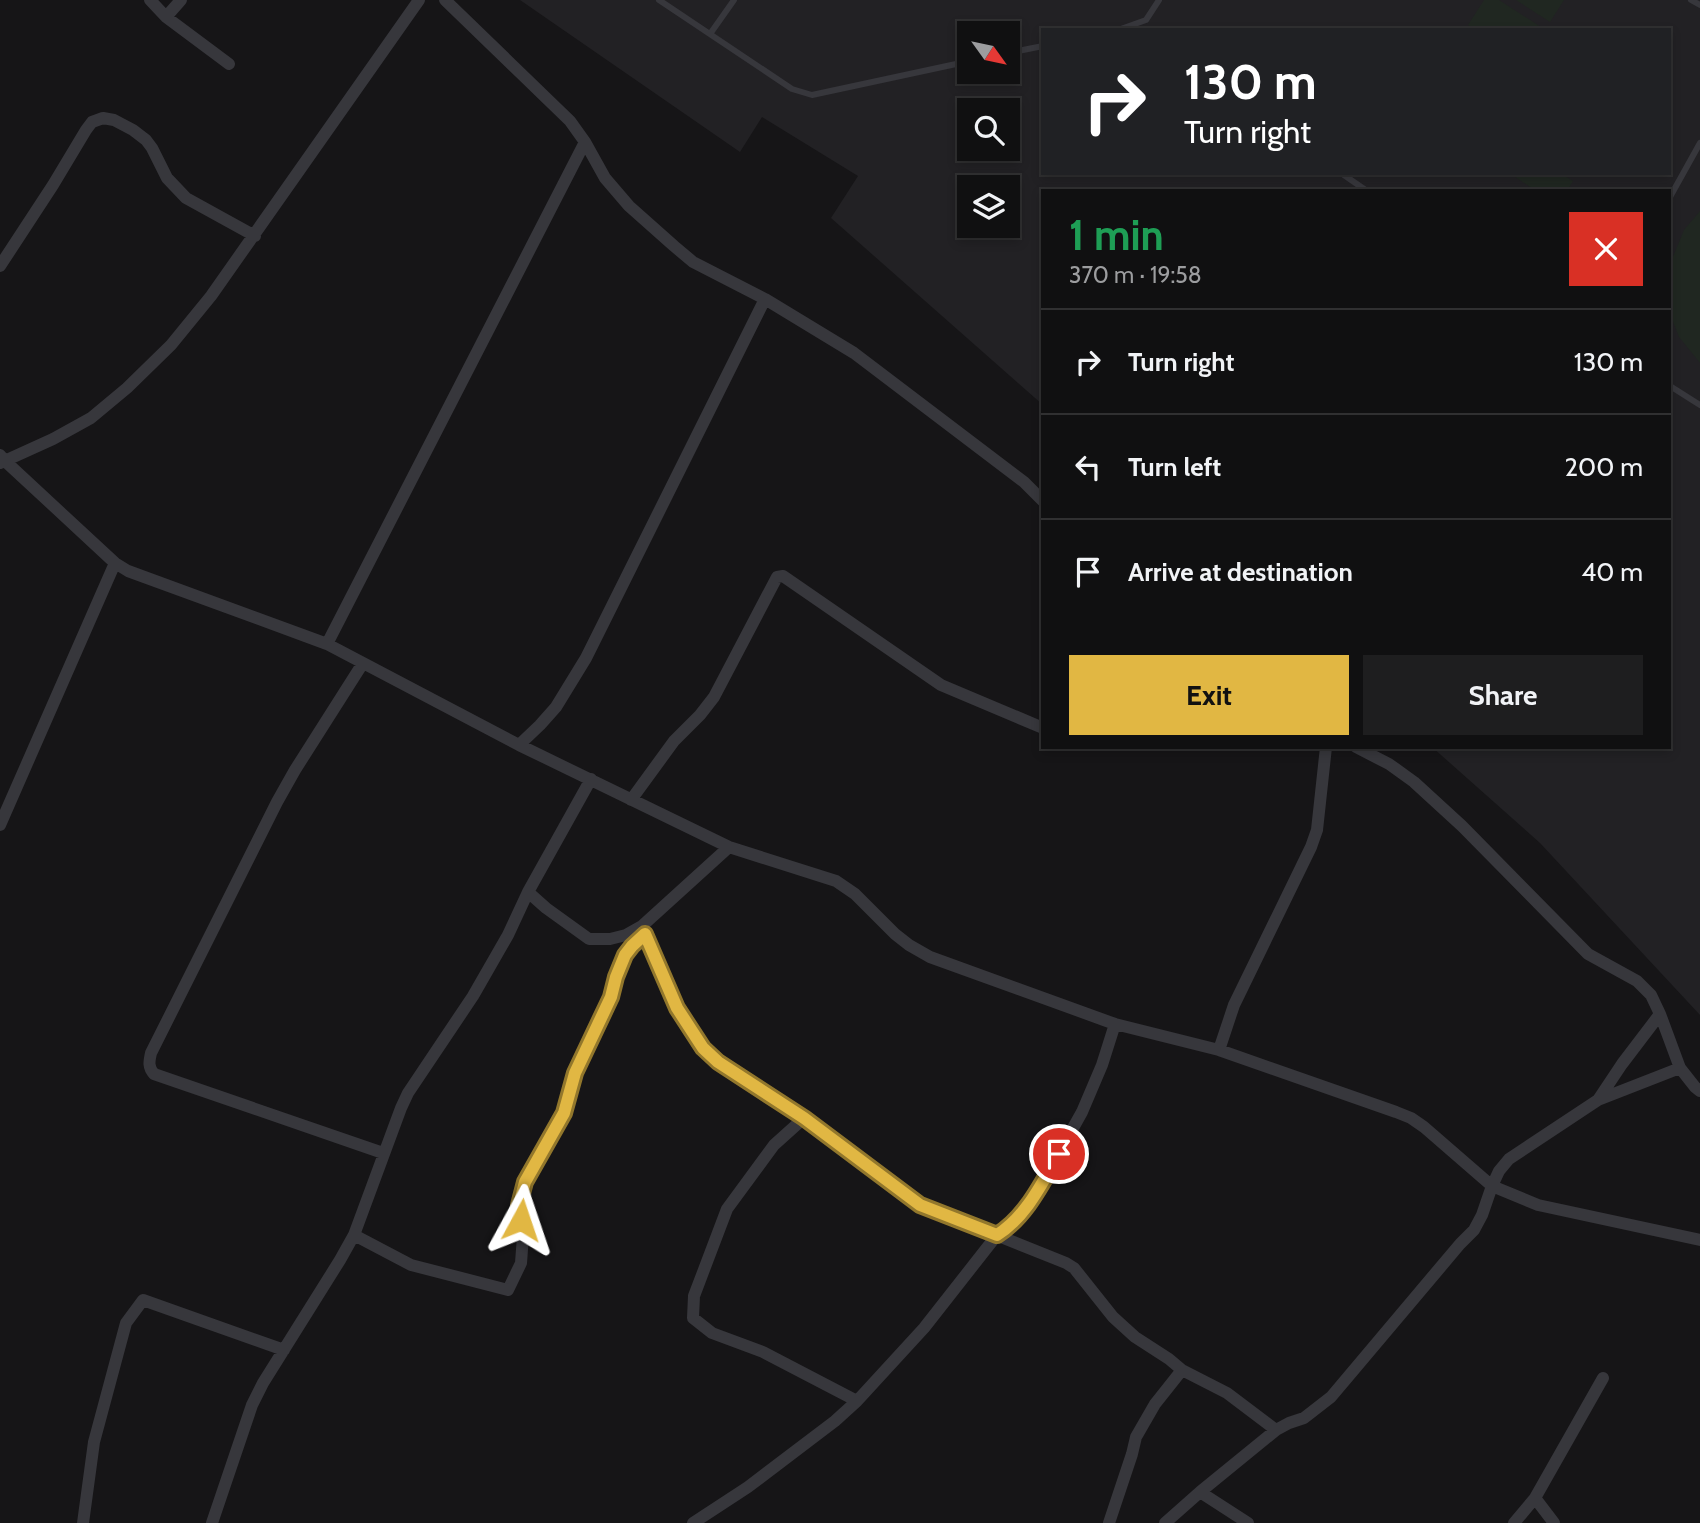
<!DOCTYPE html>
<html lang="en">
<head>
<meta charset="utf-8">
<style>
	body { margin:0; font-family:Cabin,sans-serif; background:#1e1e1f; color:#f1f3f6; height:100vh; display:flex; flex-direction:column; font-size:26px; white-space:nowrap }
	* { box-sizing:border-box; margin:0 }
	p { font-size:23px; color:#9c9d9f }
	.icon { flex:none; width:38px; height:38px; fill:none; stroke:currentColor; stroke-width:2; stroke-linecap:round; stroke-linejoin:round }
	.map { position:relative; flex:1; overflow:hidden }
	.side { position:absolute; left:1041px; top:189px; width:630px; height:560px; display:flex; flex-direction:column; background:#101011; border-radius:0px; box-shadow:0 4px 10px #0003,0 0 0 2px #303031 }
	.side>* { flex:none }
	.hud { position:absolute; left:1041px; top:28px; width:630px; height:147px; border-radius:0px; box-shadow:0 4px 10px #0003,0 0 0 2px #303031; background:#202124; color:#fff; overflow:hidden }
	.needle { width:46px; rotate:123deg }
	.buttons { position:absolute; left:957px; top:21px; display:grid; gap:14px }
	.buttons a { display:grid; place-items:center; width:63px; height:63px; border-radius:0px; background:#101011; box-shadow:0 4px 10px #0003,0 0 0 2px #303031; font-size:35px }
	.pin { position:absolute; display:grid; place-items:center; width:60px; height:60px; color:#fff; margin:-30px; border:4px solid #fff; border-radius:50%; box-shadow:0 2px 7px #0007 }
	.me { position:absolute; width:77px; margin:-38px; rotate:5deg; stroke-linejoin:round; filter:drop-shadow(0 0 5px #0008) }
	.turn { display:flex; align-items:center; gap:24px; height:147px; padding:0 28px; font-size:32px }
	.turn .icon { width:91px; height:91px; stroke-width:2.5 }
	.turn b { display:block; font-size:49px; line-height:60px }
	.round { display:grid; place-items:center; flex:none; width:74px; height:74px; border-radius:0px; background:#1e1e1f }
	.overview { display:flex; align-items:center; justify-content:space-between; height:119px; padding:0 28px }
	h1 { font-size:42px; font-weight:800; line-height:52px; color:#1e9e55 }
	.primary-button { display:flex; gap:14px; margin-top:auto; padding:14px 28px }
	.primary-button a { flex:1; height:80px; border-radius:0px; background:#e1b743; color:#111; font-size:28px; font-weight:800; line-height:80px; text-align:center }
	.primary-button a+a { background:#1e1e1f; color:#f1f3f6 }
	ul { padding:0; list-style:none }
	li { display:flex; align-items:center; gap:21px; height:105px; padding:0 28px; border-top:2px solid #303031 }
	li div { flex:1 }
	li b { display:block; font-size:26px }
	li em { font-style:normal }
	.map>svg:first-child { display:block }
	.built { fill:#222124; fill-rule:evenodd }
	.green { fill:#202721 }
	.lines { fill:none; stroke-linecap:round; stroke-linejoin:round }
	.lane { stroke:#37373c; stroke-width:6 }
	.street { stroke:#37373c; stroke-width:12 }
	.route-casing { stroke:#92772c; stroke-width:18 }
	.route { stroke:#e1b743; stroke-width:12 }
</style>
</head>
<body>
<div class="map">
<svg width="1700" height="1523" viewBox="0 0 1700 1523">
	<rect width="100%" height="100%" fill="#161517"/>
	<!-- built -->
	<path class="built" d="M520 0H1700V1015L1540 843 1432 747H1670V191H1043V405L831 218 858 176 762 117 740 152ZM1043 30H1670V173H1043ZM970 33H1008V72H970ZM970 110H1008V149H970ZM970 187H1008V226H970Z"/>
	<!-- green -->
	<path class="green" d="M1484 0H1499L1544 29 1475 30 1468 25Z
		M1516 0H1564L1550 22Z
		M1511 173H1560L1573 181 1567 191H1536L1511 174Z
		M1700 211V363L1679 337 1670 314V264L1684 230Z"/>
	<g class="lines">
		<!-- lane -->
		<path class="lane" d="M659 0 792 89 812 95 970 61
			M1691 0 1700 5
			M1118 30 1146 20 1159 0
			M710 34 734 0
			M1008 53 1043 46
			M1341 173 1367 191
			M1670 197 1700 143
			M1670 386 1700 405"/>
		<!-- street -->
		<path class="street" d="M150 0 166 17 229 64
			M445 0 570 121 585 142 605 178 629 206 674 246 693 262 765 299 854 353 1024 482 1043 501
			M166 17 181 0
			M0 266 53 185 86 130 92 122 103 118 114 120 133 130 146 140 152 148 167 178 186 198 255 236
			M0 455 5 461 115 563 128 571 327 644 519 745 729 847 836 881 855 894 895 934 909 945 930 957 1115 1024 1219 1050 1396 1112 1411 1118 1424 1127 1492 1186 1538 1205 1700 1240
			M0 463 53 439 91 418 127 388 171 345 211 296 419 0
			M327 644 585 142
			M363 663 295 770 277 802 151 1053C149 1062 148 1067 154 1074L383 1153
			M519 745 540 725 556 707 586 658 765 299
			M1356 747 1389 764 1414 782 1462 826 1588 954 1637 981 1651 995 1660 1014 1680 1068 1695 1087 1700 1091
			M631 800 674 741 700 715 714 697 777 577 783 576 941 685 1043 728
			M0 825 115 563
			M528 892 546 908 589 939H610L626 935 642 926 729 847
			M642 926 677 1008 703 1048 718 1062 804 1118 921 1205 1066 1263 1074 1268 1113 1317 1135 1337 1169 1359 1182 1370 1227 1393 1276 1430
			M1219 1050 1234 1005 1311 847 1317 830 1326 747
			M1598 1100 1622 1064 1660 1014
			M804 1118 774 1145 727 1209 694 1296 693 1318 712 1333 763 1352 857 1401
			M354 1235 411 1265 508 1290 521 1263 523 1236 518 1205 525 1182 563 1113 575 1073 611 997 616 977 625 955 632 946 645 934
			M1200 1492 1248 1523
			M1535 1498 1554 1523
			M83 1523 94 1442 126 1323 143 1300 284 1350
			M212 1523 252 1405 263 1383 340 1260 354 1235 401 1108 408 1093 473 996 508 935 528 892 591 779
			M693 1523 748 1487 835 1421 857 1401 924 1328 997 1235 1008 1228 1035 1196 1082 1112 1102 1065 1115 1024
			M1109 1523 1132 1454 1136 1437 1155 1404 1182 1370
			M1165 1523 1200 1492 1276 1430 1289 1423 1304 1418 1331 1397 1460 1244 1474 1230 1482 1215 1492 1186 1499 1171 1509 1159 1598 1100 1680 1068
			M1514 1523 1535 1498 1603 1378"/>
	</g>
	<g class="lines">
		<!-- route casing -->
		<g class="route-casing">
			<path id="route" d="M521 1220 519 1205 525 1182 564 1113 575 1073 611 997 616 977 625 955 632 946 645 934 677 1008 703 1048 718 1062 804 1118 920 1205 997 1235C1026 1217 1042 1183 1059 1154"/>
		</g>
		<!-- route -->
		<use href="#route" class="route"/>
	</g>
</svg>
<div class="buttons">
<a><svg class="needle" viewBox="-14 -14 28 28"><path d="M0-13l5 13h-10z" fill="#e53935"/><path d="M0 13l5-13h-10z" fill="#9c9d9f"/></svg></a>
<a><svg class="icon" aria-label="search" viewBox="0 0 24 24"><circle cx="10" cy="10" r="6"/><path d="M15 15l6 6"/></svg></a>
<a><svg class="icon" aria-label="layers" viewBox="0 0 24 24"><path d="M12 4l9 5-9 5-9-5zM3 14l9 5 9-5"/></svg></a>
</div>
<div class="pin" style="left:1059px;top:1154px;background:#d93025"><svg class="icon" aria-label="arrive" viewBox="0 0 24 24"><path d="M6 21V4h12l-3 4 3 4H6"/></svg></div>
<svg class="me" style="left:521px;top:1220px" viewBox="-20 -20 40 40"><path d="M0-17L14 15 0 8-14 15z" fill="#e1b743" stroke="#fff" stroke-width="4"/></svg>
<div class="hud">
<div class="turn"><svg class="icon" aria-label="right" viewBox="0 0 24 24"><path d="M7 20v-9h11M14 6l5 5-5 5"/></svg><div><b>130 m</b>Turn right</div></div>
</div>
<section class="side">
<div class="overview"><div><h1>1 min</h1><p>370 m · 19:58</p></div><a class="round" style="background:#d93025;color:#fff"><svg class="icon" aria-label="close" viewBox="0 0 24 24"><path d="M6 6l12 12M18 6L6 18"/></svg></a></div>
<ul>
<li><svg class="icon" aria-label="right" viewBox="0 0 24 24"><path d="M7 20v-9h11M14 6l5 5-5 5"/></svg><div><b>Turn right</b></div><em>130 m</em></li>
<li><svg class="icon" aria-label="left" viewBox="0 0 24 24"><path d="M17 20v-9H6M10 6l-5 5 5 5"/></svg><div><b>Turn left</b></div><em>200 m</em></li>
<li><svg class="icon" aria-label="arrive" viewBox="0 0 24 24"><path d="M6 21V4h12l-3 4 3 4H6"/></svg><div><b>Arrive at destination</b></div><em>40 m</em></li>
</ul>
<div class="primary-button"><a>Exit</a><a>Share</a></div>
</section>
</div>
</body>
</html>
